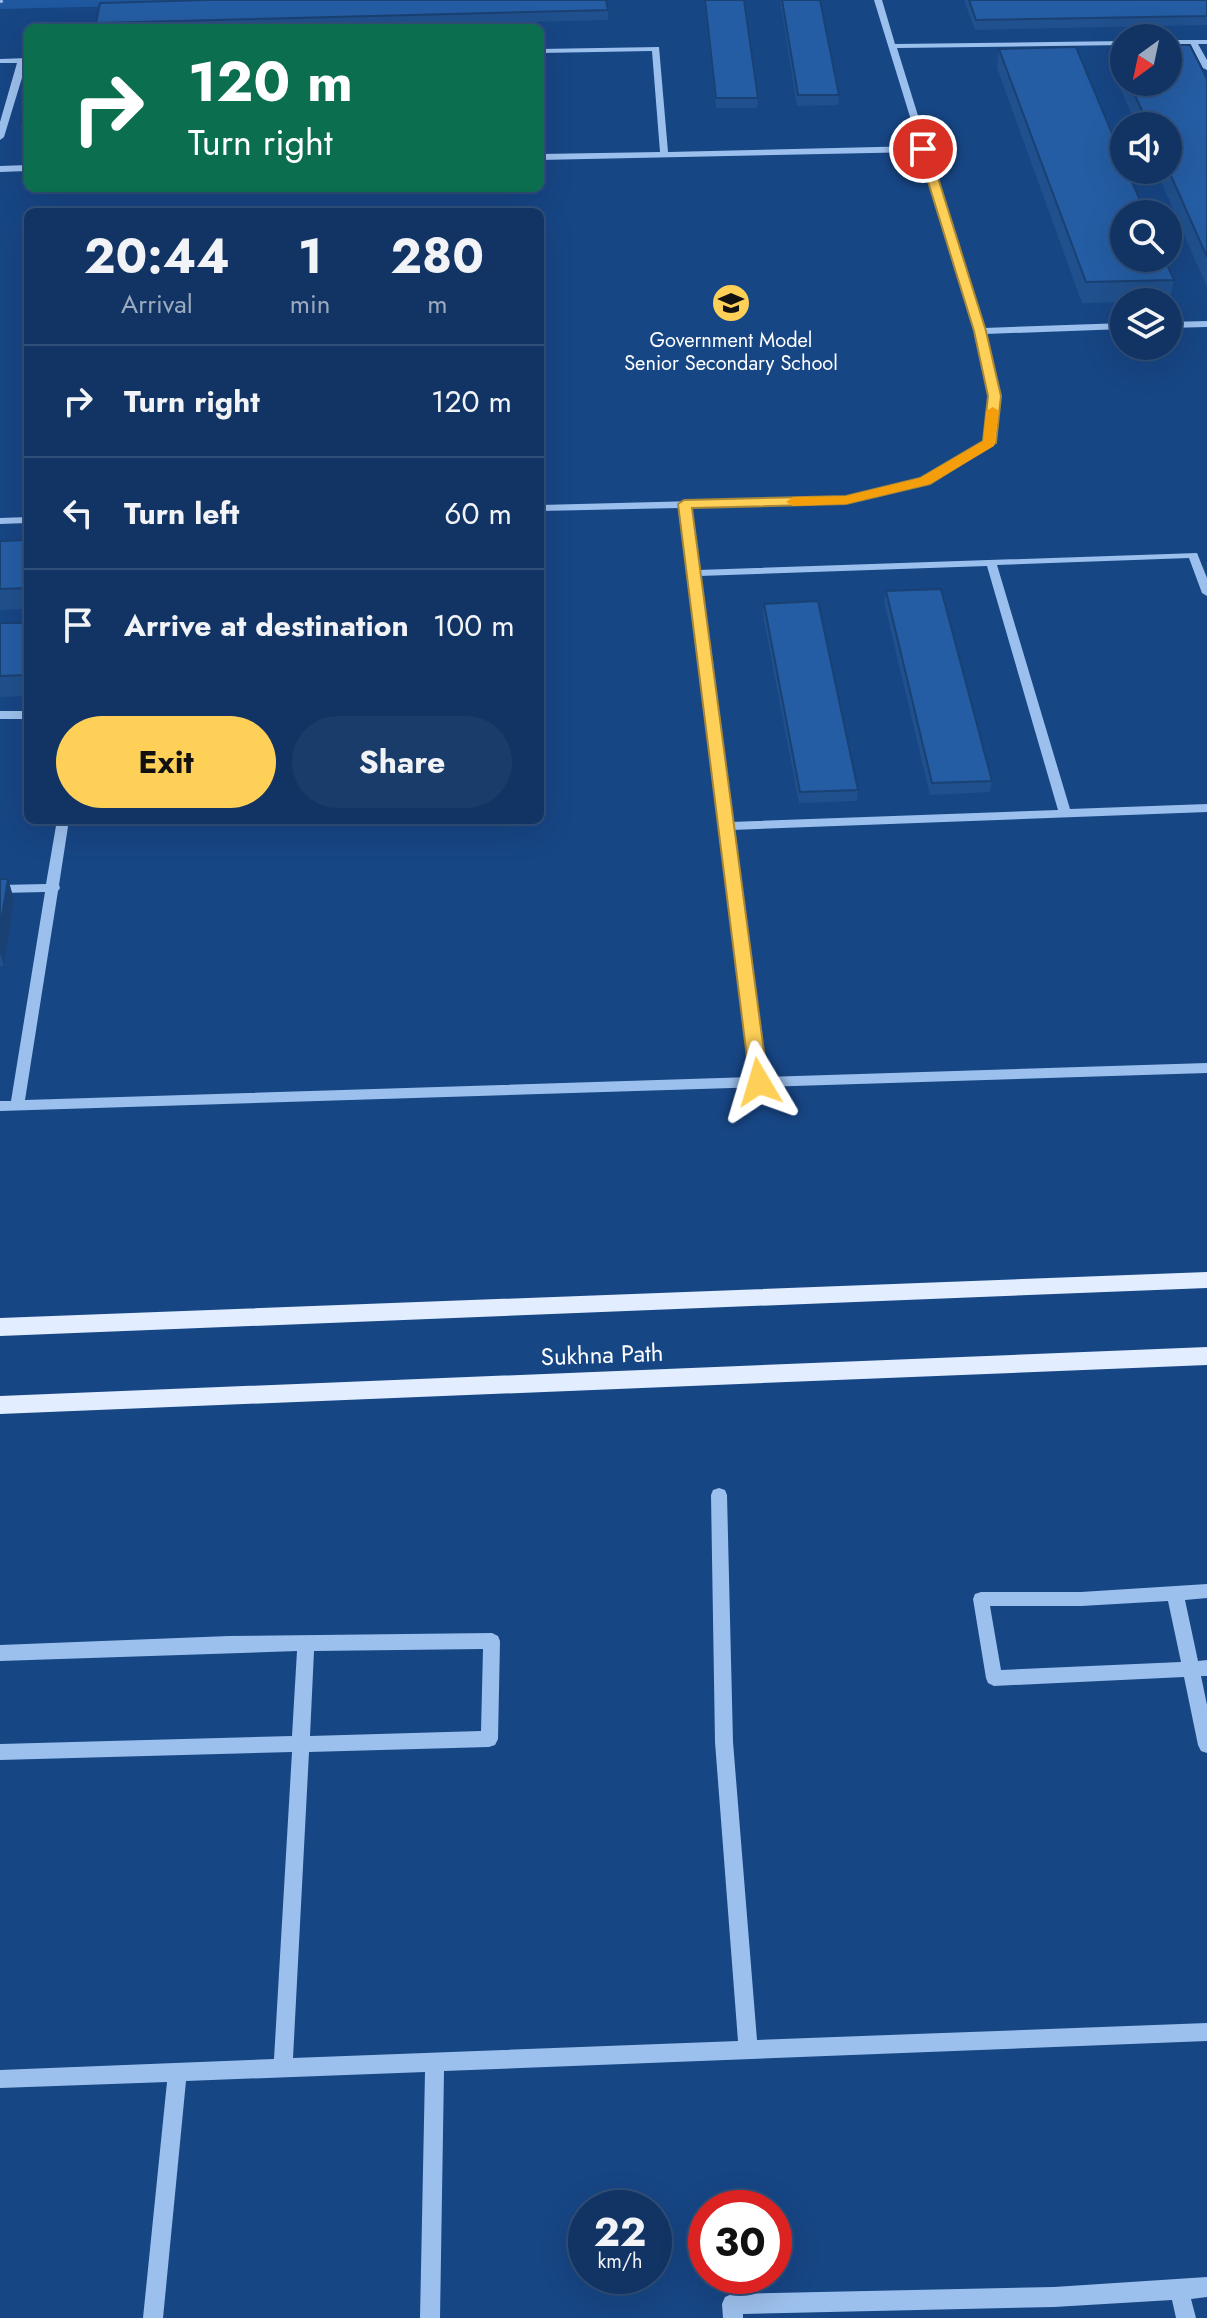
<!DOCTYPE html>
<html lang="en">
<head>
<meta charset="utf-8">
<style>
	body { margin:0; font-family:Jost,sans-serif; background:#1a3c6a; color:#f1f3f6; height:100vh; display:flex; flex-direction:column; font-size:30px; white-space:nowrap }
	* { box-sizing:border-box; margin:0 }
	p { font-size:26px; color:#9caabf }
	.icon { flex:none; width:44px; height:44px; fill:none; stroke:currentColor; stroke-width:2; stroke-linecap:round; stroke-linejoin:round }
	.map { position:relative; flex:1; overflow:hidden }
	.side { position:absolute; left:24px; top:208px; width:520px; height:616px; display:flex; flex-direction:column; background:#113464; border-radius:12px; box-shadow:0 8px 32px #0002,0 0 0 2px #304f78 }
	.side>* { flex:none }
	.banner { position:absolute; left:24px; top:24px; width:520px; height:168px; border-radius:12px; box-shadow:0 8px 32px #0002,0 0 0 2px #304f78; background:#0b6e4f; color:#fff; overflow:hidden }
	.needle { width:52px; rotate:213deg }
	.tools { position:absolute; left:1110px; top:24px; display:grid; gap:16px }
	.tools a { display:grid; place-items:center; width:72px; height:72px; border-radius:50%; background:#113464; box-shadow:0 8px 32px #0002,0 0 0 2px #304f78; font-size:40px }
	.speed { position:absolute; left:568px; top:2190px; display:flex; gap:16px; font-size:40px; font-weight:700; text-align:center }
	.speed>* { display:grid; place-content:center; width:104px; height:104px; border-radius:50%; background:#113464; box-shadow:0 8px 32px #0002,0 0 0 2px #304f78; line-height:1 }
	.speed small { font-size:20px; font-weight:400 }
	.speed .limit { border:12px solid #d22; background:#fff; color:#111 }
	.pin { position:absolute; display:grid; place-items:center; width:68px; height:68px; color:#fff; margin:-34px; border:4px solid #fff; border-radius:50%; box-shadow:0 2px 8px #0007 }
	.me { position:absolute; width:88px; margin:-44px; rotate:353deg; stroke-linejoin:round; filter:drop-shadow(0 0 6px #0008) }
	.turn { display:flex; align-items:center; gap:28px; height:168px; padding:0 32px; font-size:36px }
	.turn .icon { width:104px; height:104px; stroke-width:2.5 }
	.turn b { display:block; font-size:56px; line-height:68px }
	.eta { display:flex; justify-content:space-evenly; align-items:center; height:136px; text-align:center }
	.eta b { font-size:48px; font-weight:700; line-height:56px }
	.action { display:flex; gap:16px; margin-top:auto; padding:16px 32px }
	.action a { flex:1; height:92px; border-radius:48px; background:#ffd058; color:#111; font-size:32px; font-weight:700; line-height:92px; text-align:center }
	.action a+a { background:#1a3c6a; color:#f1f3f6 }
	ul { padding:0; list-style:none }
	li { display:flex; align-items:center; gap:24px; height:112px; padding:0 32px; border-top:2px solid #304f78 }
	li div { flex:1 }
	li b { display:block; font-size:30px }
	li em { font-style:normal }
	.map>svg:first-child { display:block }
	.green { fill:#1f589f }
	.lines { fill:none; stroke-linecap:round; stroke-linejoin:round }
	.path { stroke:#9cc0ed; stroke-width:3; stroke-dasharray:3 4; stroke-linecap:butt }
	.minor { fill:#9cc0ed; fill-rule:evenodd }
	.major { fill:#e2edff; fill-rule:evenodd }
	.wall { fill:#20508d }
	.shaded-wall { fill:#1a4173 }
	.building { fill:#255da4; stroke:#1a4173; stroke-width:2 }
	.route { fill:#ffd058; stroke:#a68739; stroke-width:2 }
	.slow { fill:#f59e0b }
	.labels { text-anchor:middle; stroke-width:8; stroke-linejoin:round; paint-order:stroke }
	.far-poi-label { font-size:20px; fill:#fff; stroke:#174685 }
	.street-label { font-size:24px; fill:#fff; stroke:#174685 }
</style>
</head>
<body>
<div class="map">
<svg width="1207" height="2318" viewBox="0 0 1207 2318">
	<rect width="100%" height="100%" fill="#174685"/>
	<!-- green -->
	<path class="green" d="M0 0H378L0 9Z"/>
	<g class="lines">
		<!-- path -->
		<path class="path" d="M0 2 4 0"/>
		<!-- minor -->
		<path class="minor" d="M874 0H882L895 44 1124 41V45L897 48 984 328 1124 323V329L985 334 1000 396 993 445 929 483 846 503 690 507 698 570 1197 553 1207 578V596L1202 593 1189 558 997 565 1070 809 1207 804V812L732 830 765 1077 1207 1063V1073L0 1111V1101H11L45 892 0 893V885L46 884 57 820H69L59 885 60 888 58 891 25 1100 752 1077 679 508 540 511V505L846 497 921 479 984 442 990 396 975 331 920 152 540 160V154L660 152 652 51 540 53V49L659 47 668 152 919 146ZM987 566 1058 810 731 822 699 576Z
			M1168 40H1207V44H1198L1207 60V70L1203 68 1190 44H1168Z
			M28 58 4 137 0 140V122L17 63H0V59Z
			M28 165V171L0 172V166Z
			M1207 321V327L1168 328V322Z
			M28 517V523L0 524V518Z
			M0 711H28V719H0Z
			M719 1488 725 1490 727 1495 733 1742 757 2040 1207 2023V2041L444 2071 440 2318H420L425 2072 186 2081 163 2318H143L167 2082 0 2088V2070L274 2059 292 1752 0 1760V1744L292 1736 297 1651 0 1661V1645L229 1636 492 1633 498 1636 500 1641 498 1739 495 1745 489 1747 309 1752 293 2058 738 2041 715 1742 711 1495 713 1490ZM483 1649 481 1731 310 1736 314 1651Z
			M1207 1584V1598L1185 1600 1198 1661 1207 1660V1676H1201L1207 1705V1753L1201 1751 1198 1745 1184 1677 994 1686 988 1683 986 1678 973 1599 975 1594 981 1592H1081ZM1168 1601 1181 1662 1001 1670 990 1606H1081Z
			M1207 2277V2297L1191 2299 1196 2318H1176L1172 2300 1054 2307 743 2314V2318H723L722 2304 725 2297 732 2294 1054 2287Z"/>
		<!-- major -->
		<path class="major" d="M1207 1272V1288L0 1336V1318Z
			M1207 1347V1365L0 1414V1396Z"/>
	</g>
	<!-- wall -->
	<path class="wall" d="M704 0H744L758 98 757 108H716Z
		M780 0H820L839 95 838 105 797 106Z
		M965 0H1207V25L975 30 965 3Z
		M608 10V20L297 28H97L96 23Z
		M1113 46H1124V82H1168L1207 79V287L1156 170H1168V126H1137L1110 66Z
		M999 49 1174 280 1169 301 1082 303 997 68Z
		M28 102V134H23L21 124Z
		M28 540V609L0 610V541Z
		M886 591 992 781 990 792 930 795 884 602Z
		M764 604 858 790 857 801 799 803 763 615Z
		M0 623H28V696L0 697Z
		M0 879H8L14 900 4 966H0Z"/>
	<!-- shaded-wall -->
	<path class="shaded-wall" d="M8 879 14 900 4 966 0 953V929Z"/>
	<!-- building -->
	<path class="building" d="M209 0H606L608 10 96 23 100 3Z
		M705 0H744L758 98H716Z
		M782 0H820L839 95H798Z
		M969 0H1207V16L976 20Z
		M1168 45H1190L1207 79V257L1168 169V126H1149L1129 82H1168Z
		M1113 46H1124V70Z
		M1076 47 1124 162V170H1127L1146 214H1124V258H1164L1174 280 1086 282 999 49Z
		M25 102H28V124H21Z
		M28 540V588L0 589V541Z
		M941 589 992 781 932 783 886 591Z
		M818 601 858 790 800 792 764 604Z
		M0 623H28V675L0 676Z
		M0 879H8L0 929Z"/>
	<!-- route -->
	<path class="route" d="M923 145 929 149 986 331 1001 396 996 443 930 484 846 504 692 508 768 1082 759 1089 750 1082 678 504 684 500 846 496 920 478 983 441 988 396 974 331 918 149Z"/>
	<!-- slow -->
	<path class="slow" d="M993 407 999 411 994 446 930 484 846 504 793 506 786 502 793 497 846 496 920 478 983 441 986 411Z"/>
	<!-- icons -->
	<defs>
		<g id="school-disc" transform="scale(2)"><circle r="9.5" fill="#ffd058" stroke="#174685"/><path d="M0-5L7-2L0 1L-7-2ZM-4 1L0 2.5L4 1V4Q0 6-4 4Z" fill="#111"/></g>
	</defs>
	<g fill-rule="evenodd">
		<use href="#school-disc" x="731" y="303"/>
	</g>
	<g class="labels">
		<!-- far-poi labels -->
		<g class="far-poi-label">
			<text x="731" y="347">Government Model<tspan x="731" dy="23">Senior Secondary School</tspan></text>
		</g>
		<!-- street labels -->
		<g class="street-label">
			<text transform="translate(602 1355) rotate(-2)" y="8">Sukhna Path</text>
		</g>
	</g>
</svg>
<div class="tools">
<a><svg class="needle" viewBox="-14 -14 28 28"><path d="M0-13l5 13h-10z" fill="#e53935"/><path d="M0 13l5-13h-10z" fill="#9caabf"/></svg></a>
<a><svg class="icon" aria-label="sound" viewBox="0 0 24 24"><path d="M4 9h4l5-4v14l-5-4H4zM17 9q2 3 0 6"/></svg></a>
<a><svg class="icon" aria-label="search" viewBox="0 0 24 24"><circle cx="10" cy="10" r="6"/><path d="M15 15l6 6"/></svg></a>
<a><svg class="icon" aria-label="layers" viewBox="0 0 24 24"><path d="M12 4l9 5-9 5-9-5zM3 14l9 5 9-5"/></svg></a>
</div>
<div class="speed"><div>22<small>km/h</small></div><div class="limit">30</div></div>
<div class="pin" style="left:923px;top:149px;background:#d93025"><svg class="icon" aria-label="arrive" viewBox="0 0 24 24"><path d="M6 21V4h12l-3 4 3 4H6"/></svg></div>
<svg class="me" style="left:759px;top:1082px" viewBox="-20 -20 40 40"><path d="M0-17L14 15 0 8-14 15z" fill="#ffd058" stroke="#fff" stroke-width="4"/></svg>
<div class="banner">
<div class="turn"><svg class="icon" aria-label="right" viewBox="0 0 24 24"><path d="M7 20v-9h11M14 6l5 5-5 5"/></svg><div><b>120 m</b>Turn right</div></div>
</div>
<section class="side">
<div class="eta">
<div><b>20:44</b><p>Arrival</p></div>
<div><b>1</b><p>min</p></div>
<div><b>280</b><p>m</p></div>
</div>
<ul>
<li><svg class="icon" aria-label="right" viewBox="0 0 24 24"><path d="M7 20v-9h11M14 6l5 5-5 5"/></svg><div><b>Turn right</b></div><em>120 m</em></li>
<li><svg class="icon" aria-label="left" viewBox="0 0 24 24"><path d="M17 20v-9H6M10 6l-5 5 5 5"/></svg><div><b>Turn left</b></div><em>60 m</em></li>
<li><svg class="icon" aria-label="arrive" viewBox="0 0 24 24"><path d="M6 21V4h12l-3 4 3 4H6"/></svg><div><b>Arrive at destination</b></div><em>100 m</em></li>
</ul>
<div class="action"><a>Exit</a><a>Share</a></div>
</section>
</div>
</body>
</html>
